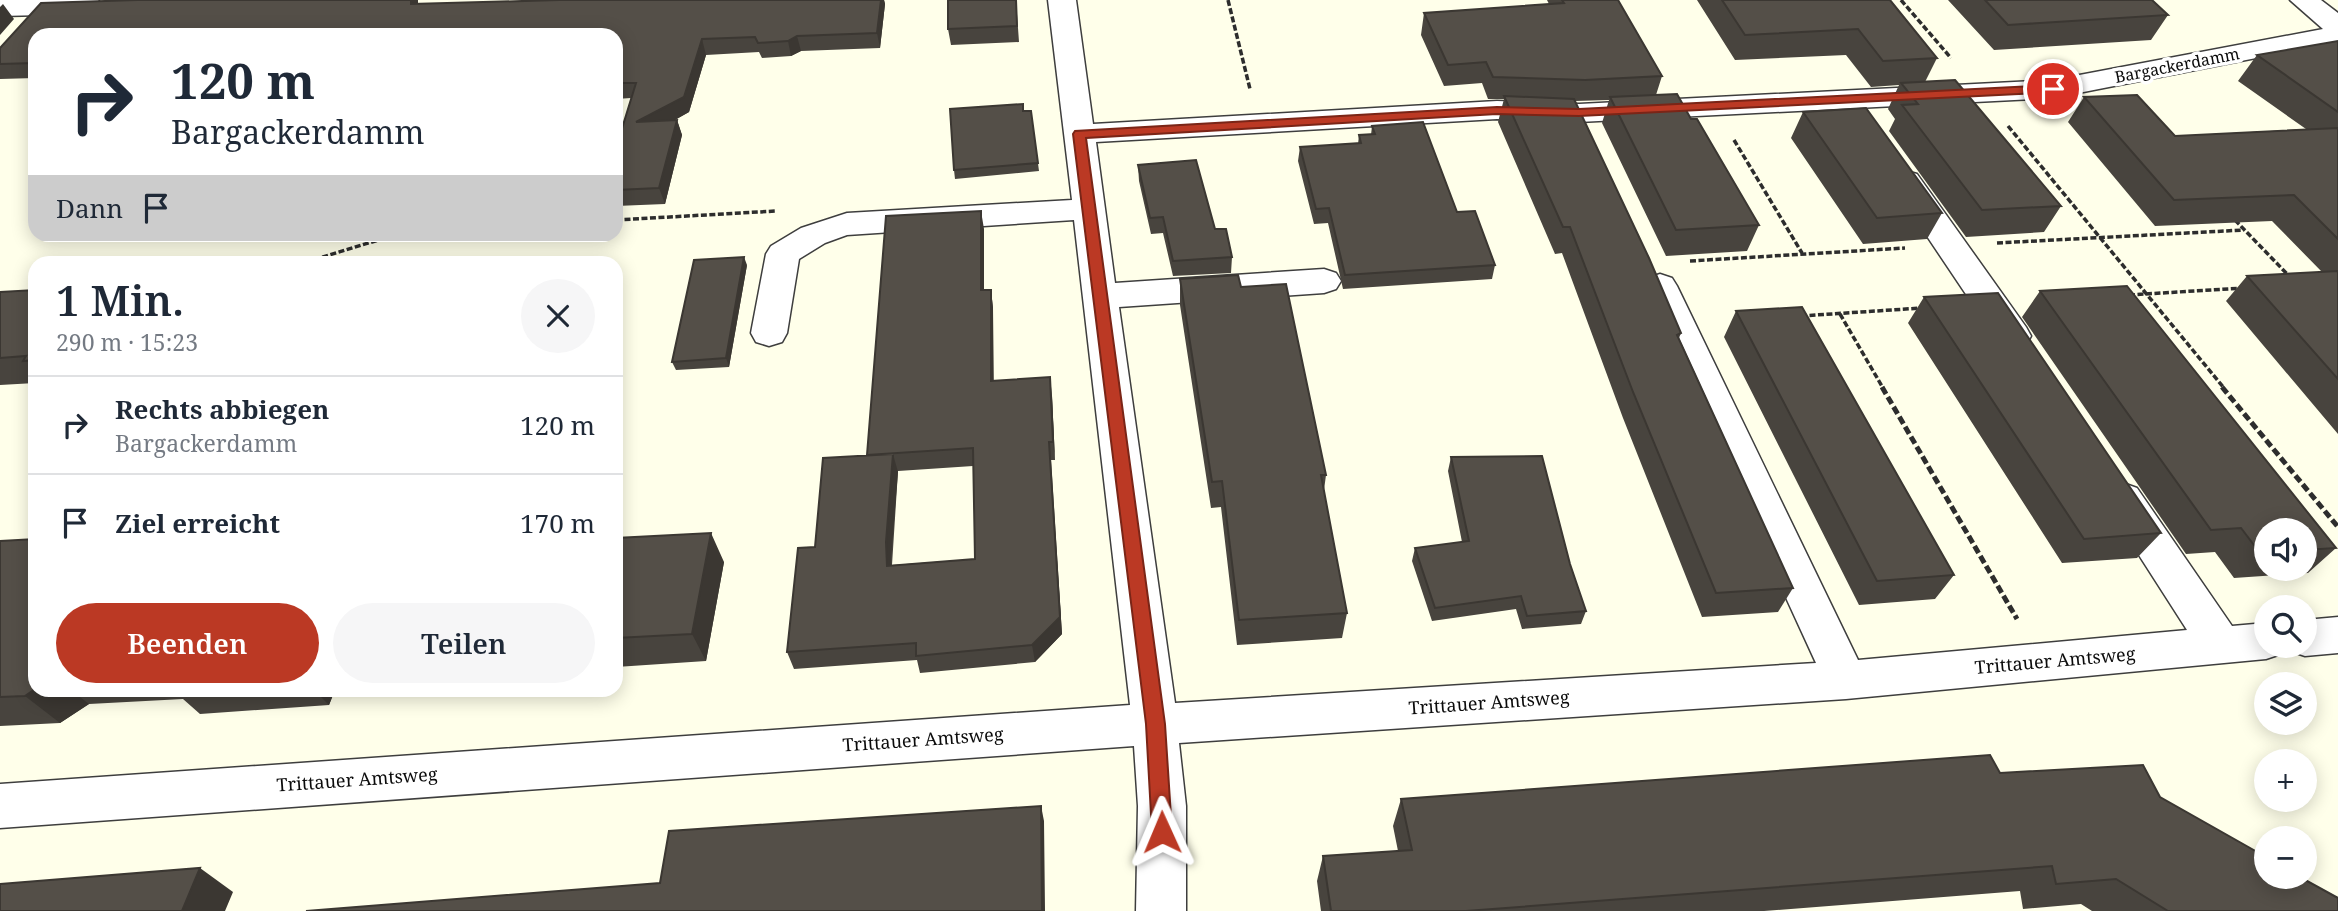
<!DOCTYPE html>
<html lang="de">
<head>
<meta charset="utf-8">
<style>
	body { margin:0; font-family:"Noto Serif",serif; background:#f6f6f7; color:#1f2937; height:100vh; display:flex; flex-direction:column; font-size:26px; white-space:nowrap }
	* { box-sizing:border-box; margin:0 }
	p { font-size:23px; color:#747a83 }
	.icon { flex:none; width:38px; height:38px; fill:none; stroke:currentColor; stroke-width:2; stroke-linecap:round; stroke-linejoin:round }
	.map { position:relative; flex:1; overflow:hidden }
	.sheet { position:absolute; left:28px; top:256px; width:595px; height:441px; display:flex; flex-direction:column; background:#fff; border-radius:21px; box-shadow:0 4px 18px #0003 }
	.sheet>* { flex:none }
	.guide { position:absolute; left:28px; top:28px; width:595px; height:214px; border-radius:21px; box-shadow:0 4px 18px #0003; background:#fff; color:#1f2937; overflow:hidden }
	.fabs { position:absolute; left:2254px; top:518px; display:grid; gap:14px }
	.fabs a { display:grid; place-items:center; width:63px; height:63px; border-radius:50%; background:#fff; box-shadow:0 4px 18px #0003; font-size:35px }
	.pin { position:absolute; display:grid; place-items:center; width:60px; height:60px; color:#fff; margin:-30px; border:4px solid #fff; border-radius:50%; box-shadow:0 2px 7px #0007 }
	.me { position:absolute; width:77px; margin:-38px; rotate:359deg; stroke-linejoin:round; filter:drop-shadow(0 0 5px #0008) }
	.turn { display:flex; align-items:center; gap:24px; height:147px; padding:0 28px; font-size:32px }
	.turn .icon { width:91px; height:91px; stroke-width:2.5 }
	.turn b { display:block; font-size:49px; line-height:60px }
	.then { display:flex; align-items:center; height:66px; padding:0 28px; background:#0003; gap:14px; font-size:26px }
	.round { display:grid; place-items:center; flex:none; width:74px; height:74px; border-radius:37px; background:#f6f6f7 }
	.overview { display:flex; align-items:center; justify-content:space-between; height:119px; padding:0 28px }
	h1 { font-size:42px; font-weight:600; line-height:52px }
	.cta { display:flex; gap:14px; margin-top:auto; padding:14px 28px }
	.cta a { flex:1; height:80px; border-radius:42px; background:#bb3924; color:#fff; font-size:28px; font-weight:600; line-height:80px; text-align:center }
	.cta a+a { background:#f6f6f7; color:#1f2937 }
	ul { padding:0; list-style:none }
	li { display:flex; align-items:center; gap:21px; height:98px; padding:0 28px; border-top:2px solid #e0e1e3 }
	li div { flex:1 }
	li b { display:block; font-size:26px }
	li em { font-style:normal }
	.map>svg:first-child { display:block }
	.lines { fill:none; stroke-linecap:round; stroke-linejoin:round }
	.minor-casing { stroke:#3e3e3e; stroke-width:3 }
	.path-far1 { stroke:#2d2d2d; stroke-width:3.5; stroke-dasharray:6 2.5; stroke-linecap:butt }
	.path { stroke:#2d2d2d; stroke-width:5; stroke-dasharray:8 3.5; stroke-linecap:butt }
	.minor { fill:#fff; fill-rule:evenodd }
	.wall { fill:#48443e; fill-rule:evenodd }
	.shaded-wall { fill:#3b3732 }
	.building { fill:#544f48; stroke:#3b3732; stroke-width:2 }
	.route { fill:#bb3924; stroke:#7a2517; stroke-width:2 }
	.labels { text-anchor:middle; stroke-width:7; stroke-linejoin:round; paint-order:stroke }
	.far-street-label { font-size:16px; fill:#0b0b0b; stroke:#fff }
	.street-label { font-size:18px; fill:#0b0b0b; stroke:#fff }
</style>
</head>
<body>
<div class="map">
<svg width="2338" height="911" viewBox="0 0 2338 911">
	<rect width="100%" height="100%" fill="#ffffea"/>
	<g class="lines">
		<!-- minor casing -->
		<g class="minor-casing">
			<path id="minor" d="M0 0H98L103 6 99 12 89 14 0 16Z
				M1048 0H1076L1093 124 1497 101 1579 104 2053 80 2323 29 2290 0H2321L2338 13V42L2053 98 1579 122 1497 119 1096 142 1115 283 1324 269 1336 273 1341 281 1336 289 1324 293 1119 307 1175 703 1816 663 1643 286 1648 278 1660 274 1672 278 1677 286 1858 660 2187 630 2103 499 2109 488 2123 483 2137 488 2232 626 2266 623V646H2285L2281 654 2266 659 1846 699 1179 743 1186 806V911H1136L1138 806 1134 746 0 828V784L1130 705 1074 220 847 235 825 243 799 259 787 333 782 342 769 346 756 342 751 333 766 254 771 246 801 228 847 213 1072 200Z
				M1906 171 1917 174 2026 327 2031 336 2026 345 2013 349 2000 345 1890 181 1895 174Z
				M2338 617V653L2305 656 2290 651 2287 646H2305V620Z"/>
		</g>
		<!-- path-far1 -->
		<path class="path-far1" d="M1228 0 1250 89
			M1901 0 1951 58
			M2008 126 2224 388
			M1734 140 1802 253
			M616 220 776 211
			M2235 220 2290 277
			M1997 243 2244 230
			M1690 261 1905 248
			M306 262 398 234
			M2129 295 2243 288
			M1840 314 1883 388
			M1801 316 1921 308"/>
		<!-- path -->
		<path class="path" d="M1882 387 2017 619
			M2222 387 2338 527"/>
		<!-- minor -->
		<use href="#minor" class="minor"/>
	</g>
	<!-- wall -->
	<path class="wall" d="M137 0H418V4L559 0H884L885 4 880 48 801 51 791 56 762 58 759 52 706 55 689 112 675 120H677L682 135 665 204 616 206V148L631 98 616 99V35H35V78L0 79V48L41 3Z
		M1016 0 1019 42 951 45 948 29Z
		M1547 0H1618L1662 76 1656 95 1691 119 1759 225 1747 251 1666 256 1602 123 1609 100 1575 101 1681 333 1679 338 1793 588 1778 612 1702 617 1623 418 1562 253 1555 254 1498 122 1504 99H1488L1482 83 1444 86 1421 35 1424 13 1549 4Z
		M1697 0H1890L1937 58 1925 82 2061 206 2044 232 1966 237 1889 131 1895 119 1888 109 1899 85 1871 87 1846 55 1735 60Z
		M1948 0H2152L2168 15 2151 40 1994 50Z
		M2338 41V434L2226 301 2247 276 2322 272 2272 221 2155 226 2068 122 2084 97 2175 136 2306 129 2238 81 2257 55Z
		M1031 111 1039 171 955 179 954 170Z
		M1803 112 1942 213 1927 239 1863 244 1791 138Z
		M1372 126 1457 212 1495 265 1492 279 1343 289 1328 223 1314 224 1298 161 1300 147 1358 144 1359 135H1371Z
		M1138 165 1215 229 1232 257 1231 273 1173 276 1163 233 1151 234 1139 181Z
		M984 229V290H991L993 308V381L1052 396 1055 460H1051L1062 634 1035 662 920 673 917 660 794 669 787 652 815 547 867 456ZM973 466 975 559 892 565 898 471Z
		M747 265 729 367 676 370 672 362Z
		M1180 279 1326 475 1324 490 1347 613 1342 638 1237 645 1221 507 1211 508 1180 305Z
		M35 290V383L0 385V292Z
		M2040 291 2336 548 2308 573 2234 578 2215 552 2186 554 2022 317ZM2266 530H2305V569H2266Z
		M1924 297 2161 533 2137 558 2062 563 1908 323Z
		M1736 311 1954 575 1935 599 1859 605 1724 337Z
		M1451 457 1570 564 1586 611 1581 624 1522 629 1516 609 1432 621 1412 561 1415 548 1462 542 1448 471Z
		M616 538 724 562 706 661 616 667Z
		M0 541 35 690H335L329 705 200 714 183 699 89 704 60 723 0 726Z
		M2000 773 2160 797 2338 911H2092L2081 904 2023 909 2020 891 1764 911H1321L1317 881 1323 856 1398 851 1393 826 1401 799Z"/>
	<!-- shaded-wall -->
	<path class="shaded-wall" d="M411 0H418V19L411 4Z
		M881 0H884L885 4 880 48 877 33Z
		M3 4 14 19 0 35V7Z
		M797 36 801 51 791 56 788 41Z
		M702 39 706 55 689 112 642 138 636 122Z
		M677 120 682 135 665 204 659 188Z
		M981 211 984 229V309L981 290Z
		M744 257 747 265 729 367 726 358Z
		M991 290 993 308 994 399 991 381Z
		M1050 377 1052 396 1055 460 1053 442Z
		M1049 442 1062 634 1035 662 1032 645Z
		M893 454 898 472 891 559 892 583 887 566 886 542Z
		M711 533 724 562 706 661 692 634Z
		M35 689 71 690 89 704 60 723 25 696Z
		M314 690H335L329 705Z
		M1041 806 1044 821 1045 911H1042Z
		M200 868 233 892 225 911H182Z"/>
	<!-- building -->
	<path class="building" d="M137 0H411V4L559 0H881L877 33 797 36 788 41 758 43 755 37 702 39 684 97 636 122 677 120 659 188 616 190V148L636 83H616V35H35V63L0 64V48L41 3Z
		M948 0H1016L1017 26 948 29Z
		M1562 0H1618L1662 76 1585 80 1493 77 1486 62 1448 65 1424 13 1564 3Z
		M1722 0H1890L1937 58 1883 61 1858 29 1745 35Z
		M1985 0H2152L2168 15 2008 25Z
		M2338 41V112L2257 55Z
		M1955 80 2061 206 1982 210 1902 105 1918 104 1901 83Z
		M1677 94 1691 119H1697L1759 225 1676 230 1610 97Z
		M2137 95 2175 136 2338 128V239L2294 195 2174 200 2084 97Z
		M1504 96 1574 99 1649 258 1681 333 1677 335 1793 588 1716 593 1633 392 1570 227H1563Z
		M1023 104V111H1031L1038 163 954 170 950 109Z
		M1866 108 1942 213 1877 218 1803 112Z
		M1423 122 1457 212 1475 211 1495 265 1345 275 1329 208 1316 209 1300 147 1361 143 1359 135 1375 134 1372 126Z
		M1196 160 1215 229H1226L1232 257 1173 261 1163 217 1150 218 1138 165Z
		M981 211V290H991V381L1050 377 1053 442H1049L1060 617 1032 645 916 656V643L787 652 798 548 815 547 823 458 893 454 886 542 887 566 975 559 973 448 867 455 886 216Z
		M744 257 726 358 672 362 694 260Z
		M2338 271V379L2247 276Z
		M1238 275 1241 287 1286 284 1326 475H1321L1347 613 1239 620 1222 481 1212 482 1180 279Z
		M2127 286 2336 548 2305 550V530H2266V553H2260L2241 528 2211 530 2040 291Z
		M35 290V360L23 361 26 356 0 358V292Z
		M1998 293 2161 533 2084 539 1924 297Z
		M1802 307 1954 575 1877 581 1736 311Z
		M1542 456 1570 564 1586 611 1527 616 1521 596 1435 608 1415 548 1469 541 1451 457Z
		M711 533 692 634 616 638V538Z
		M35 539V689L25 696 0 697V541Z
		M1990 755 2000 773 2143 765 2160 797 2266 857V877H2300L2338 898V911H2168L2116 879 2056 884 2052 866 1466 911H1331L1323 856 1412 850 1401 799Z
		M1041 806 1042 911H306L660 883 669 831Z
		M200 868 182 911H0V884Z"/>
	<!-- route -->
	<path class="route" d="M2053 85 2059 89 2057 92 1579 116 1497 114 1086 138 1165 724 1172 832 1169 839 1162 842 1155 839 1152 832 1146 724 1073 134 1075 131 1497 107 1579 109Z"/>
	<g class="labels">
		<!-- far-street labels -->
		<g class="far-street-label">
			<text transform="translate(2177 65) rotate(-11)" y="6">Bargackerdamm</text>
		</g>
		<!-- street labels -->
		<g class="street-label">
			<text transform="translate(2055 661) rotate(-5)" y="6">Trittauer Amtsweg</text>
			<text transform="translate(1489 703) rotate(-4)" y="6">Trittauer Amtsweg</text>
			<text transform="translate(923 740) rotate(-4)" y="6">Trittauer Amtsweg</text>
			<text transform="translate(357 780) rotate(-4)" y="6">Trittauer Amtsweg</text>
		</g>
	</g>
</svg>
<div class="fabs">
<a><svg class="icon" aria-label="sound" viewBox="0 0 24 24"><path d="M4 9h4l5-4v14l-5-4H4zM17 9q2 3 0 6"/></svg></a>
<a><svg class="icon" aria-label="search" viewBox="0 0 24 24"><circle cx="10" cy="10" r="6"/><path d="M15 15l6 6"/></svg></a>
<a><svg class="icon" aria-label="layers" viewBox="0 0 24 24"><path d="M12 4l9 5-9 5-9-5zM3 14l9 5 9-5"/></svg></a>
<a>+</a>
<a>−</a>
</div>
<div class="pin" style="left:2053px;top:89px;background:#d93025"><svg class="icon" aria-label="arrive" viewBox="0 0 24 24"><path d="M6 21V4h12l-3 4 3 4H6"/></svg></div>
<svg class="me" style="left:1162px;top:832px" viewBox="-20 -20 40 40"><path d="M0-17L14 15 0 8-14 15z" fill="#bb3924" stroke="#fff" stroke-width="4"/></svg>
<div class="guide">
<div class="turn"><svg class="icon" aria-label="right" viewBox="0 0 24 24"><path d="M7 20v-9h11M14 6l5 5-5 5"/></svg><div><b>120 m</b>Bargackerdamm</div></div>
<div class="then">Dann<svg class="icon" aria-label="arrive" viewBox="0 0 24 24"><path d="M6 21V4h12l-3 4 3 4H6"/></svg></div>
</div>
<section class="sheet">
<div class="overview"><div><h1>1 Min.</h1><p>290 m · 15:23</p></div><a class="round"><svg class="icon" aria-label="close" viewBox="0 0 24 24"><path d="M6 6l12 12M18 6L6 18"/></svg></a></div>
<ul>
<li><svg class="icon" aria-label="right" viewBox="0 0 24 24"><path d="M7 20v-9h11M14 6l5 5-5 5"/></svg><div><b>Rechts abbiegen</b><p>Bargackerdamm</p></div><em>120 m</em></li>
<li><svg class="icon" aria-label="arrive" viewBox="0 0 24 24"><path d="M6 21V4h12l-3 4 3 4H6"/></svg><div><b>Ziel erreicht</b></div><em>170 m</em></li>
</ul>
<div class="cta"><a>Beenden</a><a>Teilen</a></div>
</section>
</div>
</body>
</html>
